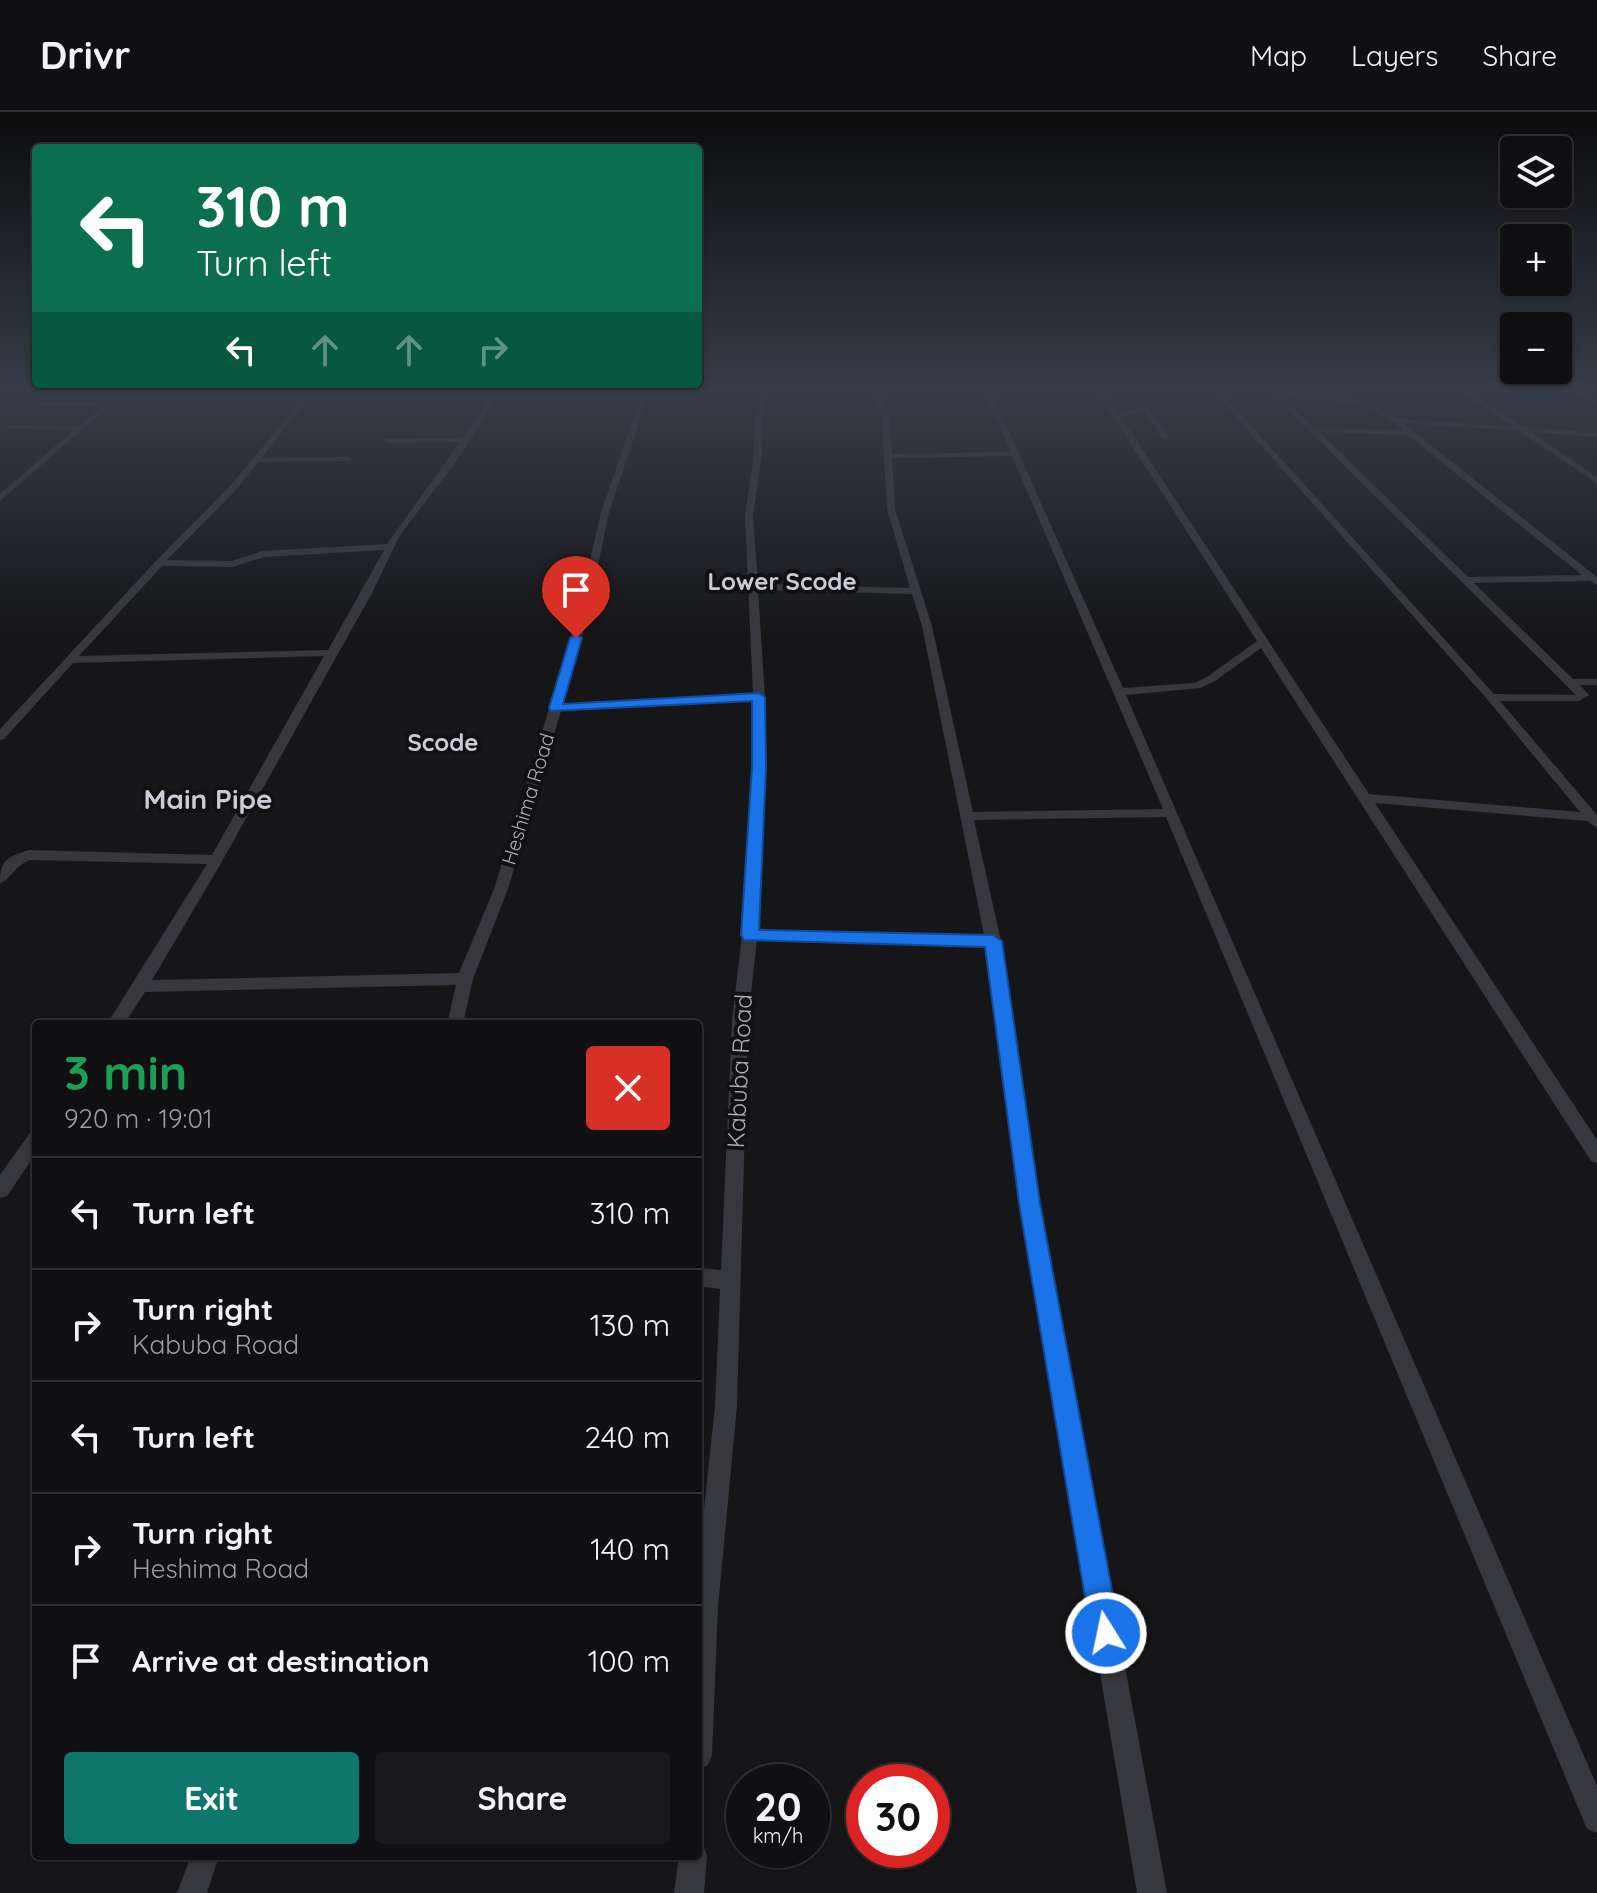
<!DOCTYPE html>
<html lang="en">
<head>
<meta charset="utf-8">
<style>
	body { margin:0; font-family:Quicksand,sans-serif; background:#19191b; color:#f1f3f6; height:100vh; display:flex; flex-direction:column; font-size:30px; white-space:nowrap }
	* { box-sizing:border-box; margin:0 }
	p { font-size:26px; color:#9c9d9f }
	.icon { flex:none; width:44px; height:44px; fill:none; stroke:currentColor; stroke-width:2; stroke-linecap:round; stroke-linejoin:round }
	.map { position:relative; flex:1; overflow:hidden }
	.panel { position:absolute; left:32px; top:908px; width:670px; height:840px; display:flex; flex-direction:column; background:#101012; border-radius:8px; box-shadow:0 2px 6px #0004,0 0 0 2px #303032 }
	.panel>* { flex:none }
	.banner { position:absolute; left:32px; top:32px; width:670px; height:244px; border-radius:8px; box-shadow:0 2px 6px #0004,0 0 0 2px #303032; background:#0b6e4f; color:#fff; overflow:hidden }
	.controls { position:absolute; left:1500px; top:24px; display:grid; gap:16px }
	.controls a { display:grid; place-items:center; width:72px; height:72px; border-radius:8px; background:#101012; box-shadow:0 2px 6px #0004,0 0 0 2px #303032; font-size:40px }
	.speed { position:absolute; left:726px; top:1652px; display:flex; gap:16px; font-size:40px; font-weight:700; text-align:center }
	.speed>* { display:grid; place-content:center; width:104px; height:104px; border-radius:50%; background:#101012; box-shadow:0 2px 6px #0004,0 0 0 2px #303032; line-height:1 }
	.speed small { font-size:20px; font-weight:400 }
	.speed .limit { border:12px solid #d22; background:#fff; color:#111 }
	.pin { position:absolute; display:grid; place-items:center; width:68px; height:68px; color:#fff; margin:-82px -34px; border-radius:50% 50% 50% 0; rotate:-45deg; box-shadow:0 0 8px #0007 }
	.pin .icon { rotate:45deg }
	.me { position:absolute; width:88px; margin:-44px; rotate:350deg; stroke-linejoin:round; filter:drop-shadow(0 0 6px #0008) }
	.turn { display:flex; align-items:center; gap:28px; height:168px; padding:0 32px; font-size:36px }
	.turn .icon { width:104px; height:104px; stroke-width:2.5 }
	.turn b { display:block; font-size:56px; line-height:68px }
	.lanes { display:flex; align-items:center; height:76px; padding:0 32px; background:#0003; justify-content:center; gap:40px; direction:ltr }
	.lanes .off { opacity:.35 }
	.round { display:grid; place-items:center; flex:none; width:84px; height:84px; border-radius:8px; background:#19191b }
	.head { display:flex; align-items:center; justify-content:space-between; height:136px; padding:0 32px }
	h1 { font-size:48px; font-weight:700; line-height:60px; color:#1e9e55 }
	.button { display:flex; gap:16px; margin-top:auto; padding:16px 32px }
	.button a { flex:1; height:92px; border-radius:8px; background:#0f766e; color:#fff; font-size:32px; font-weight:700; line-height:92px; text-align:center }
	.button a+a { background:#19191b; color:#f1f3f6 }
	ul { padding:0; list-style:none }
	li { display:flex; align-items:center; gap:24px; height:112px; padding:0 32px; border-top:2px solid #303032 }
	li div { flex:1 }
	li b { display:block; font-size:30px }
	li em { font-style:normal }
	header { display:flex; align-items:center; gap:48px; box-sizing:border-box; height:112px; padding:0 40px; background:#101012; border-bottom:2px solid #303032 }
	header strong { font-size:38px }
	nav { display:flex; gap:44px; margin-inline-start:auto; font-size:28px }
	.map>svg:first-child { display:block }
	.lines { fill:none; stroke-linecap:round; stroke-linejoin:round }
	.minor { fill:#37383d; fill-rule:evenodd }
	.route { fill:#1a73e8; stroke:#114b97; stroke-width:2 }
	.labels { text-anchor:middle; stroke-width:8; stroke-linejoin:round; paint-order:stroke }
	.far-street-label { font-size:20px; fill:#a8adb8; stroke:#111113 }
	.far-quarter-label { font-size:24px; font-weight:bold; fill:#c9ccd4; stroke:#111113 }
	.street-label { font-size:24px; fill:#a8adb8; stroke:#111113 }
	.quarter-label { font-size:28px; font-weight:bold; fill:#c9ccd4; stroke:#111113 }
</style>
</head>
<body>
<header>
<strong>Drivr</strong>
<nav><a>Map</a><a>Layers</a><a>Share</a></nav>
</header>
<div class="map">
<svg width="1597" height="1781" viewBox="0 0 1597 1781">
	<rect width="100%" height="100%" fill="#161618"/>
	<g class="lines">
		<!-- minor -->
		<path class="minor" d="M123 276H130L0 389V382L74 318 9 317 6 313 79 314 102 294 0 295V291L107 290Z
			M302 276H308L304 291H390L394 293 390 295H301L262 346 349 345 352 349 258 350 237 377 167 448 232 449 263 439 387 432 460 330 388 331 385 327 463 326 496 276H503L455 351 400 423 372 481 220 753 152 868 459 861 494 777 578 502 601 400 644 276H651L609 400 588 502 563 592 753 582 745 404 754 341V312L763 276H769L762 312V341L753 404 758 472 910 476 887 397 882 309 873 276H879L890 309 892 342 1010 340 983 276H990L1123 576 1194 571 1207 565 1257 529 1095 276H1102L1118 301 1138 295 1149 296 1170 326 1163 328 1144 300 1121 305 1369 682 1580 700 1487 587 1210 276H1217L1494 582 1576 583 1266 276 1352 287 1399 307 1512 314 1458 276H1466L1523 315 1597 321V325L1531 320 1597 365V371L1519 319 1403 311 1597 465V473L1590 469 1474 471 1573 567H1597V573H1580L1589 583 1579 589H1500L1597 703V716L1587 709 1375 691 1597 1028V1051L1591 1049 1261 536 1215 569 1200 576 1126 583 1597 1674V1721L1587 1717 1166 705 974 708 1001 829 1039 1091 1167 1781H1137L1021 1091 986 834 757 828 748 908 737 1294 718 1495 712 1643 708 1653 698 1657V1453L715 1294 720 1177 698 1174V1156L721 1158 732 908 742 823 753 655V589L561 599 508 777 473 867 463 912H447L456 873 145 880 124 912H107L207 752 30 748C14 754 12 767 0 771 0 747 8 745 29 738L212 743 324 544 73 551 4 627 0 628V617L156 449 231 373 289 303 299 287ZM1280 283C1322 288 1370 288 1403 318L1314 316ZM1319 320 1408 323 1582 463 1468 465ZM1012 344 1163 697 973 700 932 514 895 397 892 346ZM384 438 328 538 79 544 162 454 233 455 264 445ZM758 478 912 482 922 514 984 823 758 818 765 655V585Z
			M1568 276H1576L1597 289V294Z
			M36 1018V1041L7 1084 0 1086V1063L30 1021Z
			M698 1732 703 1734 707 1744 704 1781H674L679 1744H698Z
			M191 1744H219L207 1781H177Z"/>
	</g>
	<!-- sky -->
	<linearGradient id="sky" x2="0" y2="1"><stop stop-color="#0c0c0d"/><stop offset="0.53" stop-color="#363c48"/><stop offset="1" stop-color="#363c48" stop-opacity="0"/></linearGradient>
	<rect width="1597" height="525" fill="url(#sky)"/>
	<!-- route -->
	<path class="route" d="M576 522 582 526 563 592 759 581 765 585 766 655 759 818 993 823 1002 829 1040 1091 1120 1521 1116 1532 1106 1536 1096 1532 1091 1521 1019 1091 985 835 744 828 741 823 752 655V589L551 599 549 596 570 526Z"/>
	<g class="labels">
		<!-- far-street labels -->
		<g class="far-street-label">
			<text transform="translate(528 687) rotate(-73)" y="7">Heshima Road</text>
		</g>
		<!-- far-quarter labels -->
		<g class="far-quarter-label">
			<text x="782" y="478">Lower Scode</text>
			<text x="443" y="639">Scode</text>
		</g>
		<!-- street labels -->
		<g class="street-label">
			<text transform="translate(740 959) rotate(-87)" y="8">Kabuba Road</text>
		</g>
		<!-- quarter labels -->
		<g class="quarter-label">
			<text x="208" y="697">Main Pipe</text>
		</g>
	</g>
</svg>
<div class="controls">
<a><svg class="icon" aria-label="layers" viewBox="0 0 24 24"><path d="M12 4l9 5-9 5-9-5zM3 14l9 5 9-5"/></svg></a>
<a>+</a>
<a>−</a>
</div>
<div class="speed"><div>20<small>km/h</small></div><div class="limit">30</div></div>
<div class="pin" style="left:576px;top:526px;background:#d93025"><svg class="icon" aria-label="arrive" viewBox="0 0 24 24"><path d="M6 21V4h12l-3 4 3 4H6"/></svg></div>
<svg class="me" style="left:1106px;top:1521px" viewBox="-20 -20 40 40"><circle r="17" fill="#1a73e8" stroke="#fff" stroke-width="3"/><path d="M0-11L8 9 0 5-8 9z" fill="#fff"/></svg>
<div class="banner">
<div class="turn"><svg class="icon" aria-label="left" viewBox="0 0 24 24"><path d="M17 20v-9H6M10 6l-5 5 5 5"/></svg><div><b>310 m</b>Turn left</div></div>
<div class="lanes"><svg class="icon" aria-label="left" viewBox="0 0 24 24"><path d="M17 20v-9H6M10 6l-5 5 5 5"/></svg><svg class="icon off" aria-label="ahead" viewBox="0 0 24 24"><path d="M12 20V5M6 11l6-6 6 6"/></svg><svg class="icon off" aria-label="ahead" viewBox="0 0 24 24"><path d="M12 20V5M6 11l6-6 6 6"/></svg><svg class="icon off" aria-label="right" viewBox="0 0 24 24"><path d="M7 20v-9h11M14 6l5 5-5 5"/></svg></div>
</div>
<section class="panel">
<div class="head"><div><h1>3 min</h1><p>920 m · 19:01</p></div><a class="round" style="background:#d93025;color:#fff"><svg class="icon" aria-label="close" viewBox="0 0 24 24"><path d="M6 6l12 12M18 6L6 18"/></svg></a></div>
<ul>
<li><svg class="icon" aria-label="left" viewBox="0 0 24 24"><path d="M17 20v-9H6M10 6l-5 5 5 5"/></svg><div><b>Turn left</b></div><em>310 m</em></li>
<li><svg class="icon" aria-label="right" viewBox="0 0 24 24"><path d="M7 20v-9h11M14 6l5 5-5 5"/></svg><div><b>Turn right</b><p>Kabuba Road</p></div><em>130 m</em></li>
<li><svg class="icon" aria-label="left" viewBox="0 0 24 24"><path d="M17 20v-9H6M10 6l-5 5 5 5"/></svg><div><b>Turn left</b></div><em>240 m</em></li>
<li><svg class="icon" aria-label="right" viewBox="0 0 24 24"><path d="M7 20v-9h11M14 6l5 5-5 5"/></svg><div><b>Turn right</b><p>Heshima Road</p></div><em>140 m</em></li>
<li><svg class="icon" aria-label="arrive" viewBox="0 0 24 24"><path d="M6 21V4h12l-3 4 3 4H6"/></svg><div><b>Arrive at destination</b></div><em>100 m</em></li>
</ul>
<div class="button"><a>Exit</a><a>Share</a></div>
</section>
</div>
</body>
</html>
